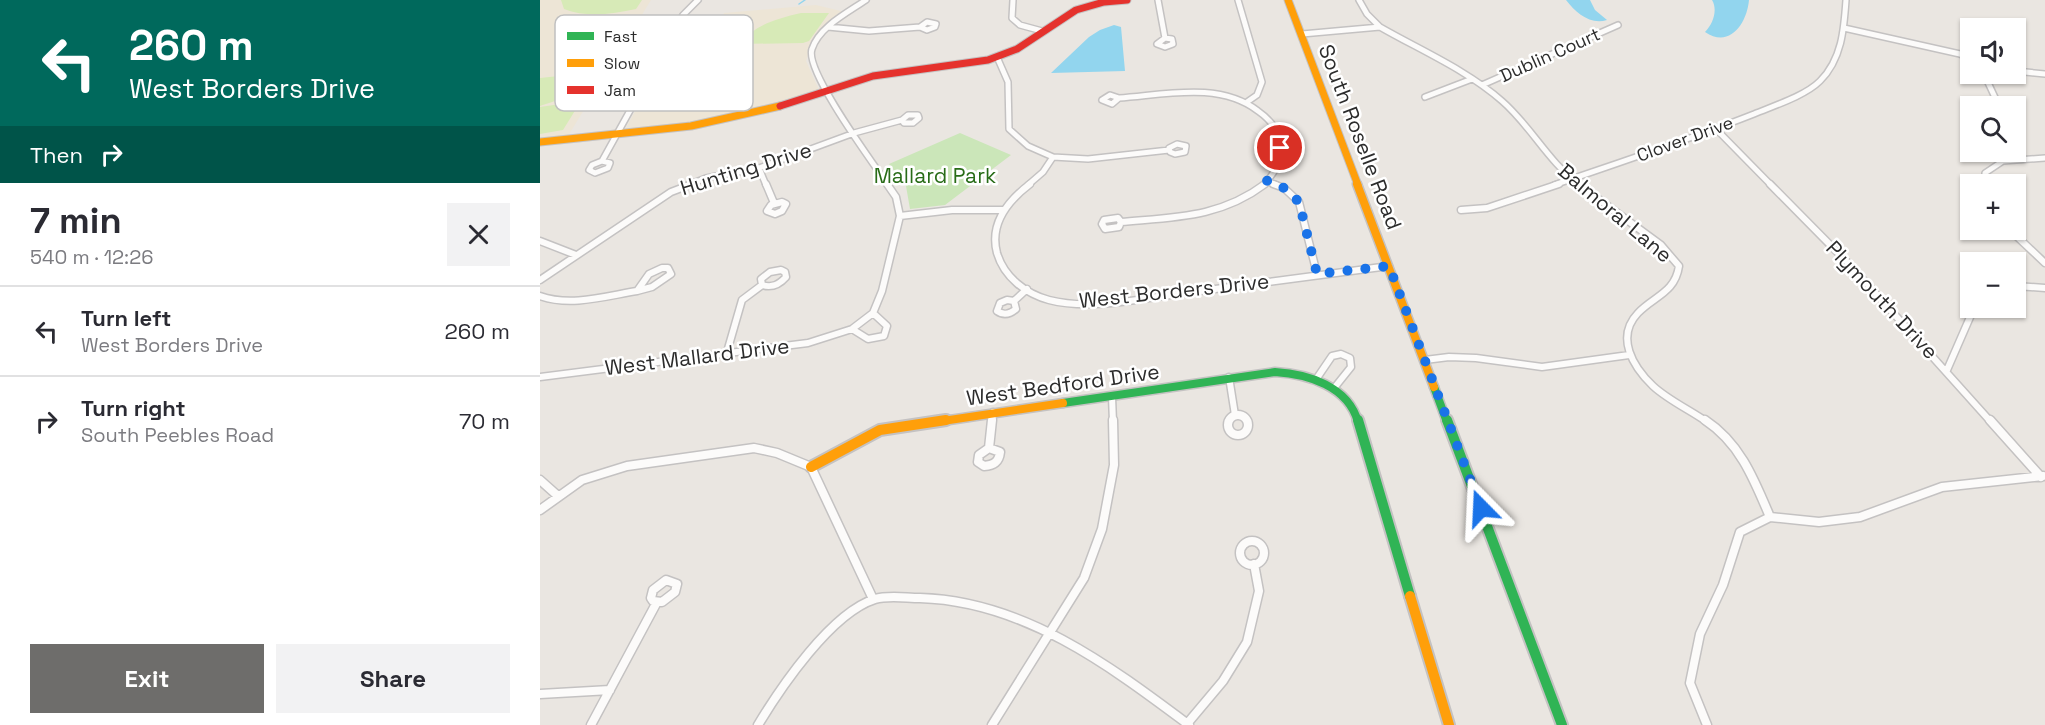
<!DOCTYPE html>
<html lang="en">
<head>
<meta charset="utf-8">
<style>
	body { margin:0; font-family:"Space Grotesk",sans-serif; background:#f2f2f3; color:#2b2b33; height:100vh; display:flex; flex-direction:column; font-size:22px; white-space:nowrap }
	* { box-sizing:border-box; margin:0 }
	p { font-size:20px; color:#7c7c81 }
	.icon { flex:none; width:33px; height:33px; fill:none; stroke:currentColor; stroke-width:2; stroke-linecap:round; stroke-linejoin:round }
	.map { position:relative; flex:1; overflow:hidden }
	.details { display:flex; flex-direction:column; background:#fff; width:540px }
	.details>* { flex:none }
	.top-card { background:#00695c; color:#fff; overflow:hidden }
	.buttons { position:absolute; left:1420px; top:18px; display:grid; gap:12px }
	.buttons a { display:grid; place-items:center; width:66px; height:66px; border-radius:0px; background:#fff; box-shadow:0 2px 4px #0004; font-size:30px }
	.pin { position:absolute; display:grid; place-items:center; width:51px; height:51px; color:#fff; margin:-26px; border:3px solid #fff; border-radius:50%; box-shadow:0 2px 6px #0007 }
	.me { position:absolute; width:66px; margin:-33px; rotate:339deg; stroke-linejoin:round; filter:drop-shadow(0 0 4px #0008) }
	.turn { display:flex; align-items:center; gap:21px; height:126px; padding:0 30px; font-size:27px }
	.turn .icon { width:78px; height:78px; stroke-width:2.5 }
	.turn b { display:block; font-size:42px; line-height:51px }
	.then { display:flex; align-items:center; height:57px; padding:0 30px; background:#0003; gap:12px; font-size:22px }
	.round { display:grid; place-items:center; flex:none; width:63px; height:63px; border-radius:0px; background:#f2f2f3 }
	.overview { display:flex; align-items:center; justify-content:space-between; height:102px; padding:0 30px }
	h1 { font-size:36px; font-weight:700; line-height:45px }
	.cta { display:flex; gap:12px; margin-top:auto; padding:12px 30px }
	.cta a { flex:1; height:69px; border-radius:0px; background:#6e6d6b; color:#fff; font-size:24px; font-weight:700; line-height:69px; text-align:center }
	.cta a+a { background:#f2f2f3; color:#2b2b33 }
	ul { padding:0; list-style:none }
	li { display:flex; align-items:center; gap:18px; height:90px; padding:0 30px; border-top:2px solid #e1e1e2 }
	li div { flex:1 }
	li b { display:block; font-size:22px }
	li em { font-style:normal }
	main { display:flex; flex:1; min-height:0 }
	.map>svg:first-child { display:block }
	.education { fill:#ede5d6 }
	.green { fill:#cbe6b9 }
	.pitch { fill:#d7eab7 }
	.water { fill:#92d5ee }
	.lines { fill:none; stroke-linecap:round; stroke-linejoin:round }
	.stream { stroke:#92d5ee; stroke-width:1.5 }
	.street-far2-casing { stroke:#c4c2c2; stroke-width:8 }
	.street-far1-casing { stroke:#c4c2c2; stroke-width:9 }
	.street-casing { stroke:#c4c2c2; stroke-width:11 }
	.fast-far1-casing { stroke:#c4c2c2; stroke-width:11 }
	.fast-casing { stroke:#c4c2c2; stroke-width:14 }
	.slow-far2-casing { stroke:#c4c2c2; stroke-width:9 }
	.slow-far1-casing { stroke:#c4c2c2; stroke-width:11 }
	.slow-casing { stroke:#c4c2c2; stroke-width:14 }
	.jam-casing { stroke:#c4c2c2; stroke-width:9 }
	.street-far2 { stroke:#fcfbfa; stroke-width:5 }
	.street-far1 { stroke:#fcfbfa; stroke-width:6 }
	.street { stroke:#fcfbfa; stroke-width:8 }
	.fast-far1 { stroke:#30b455; stroke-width:8 }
	.fast { stroke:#30b455; stroke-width:10 }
	.slow-far2 { stroke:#ff9f0a; stroke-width:7 }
	.slow-far1 { stroke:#ff9f0a; stroke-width:8 }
	.slow { stroke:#ff9f0a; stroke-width:10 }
	.jam { stroke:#e5322d; stroke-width:7 }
	.route { stroke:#1a73e8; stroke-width:10; stroke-dasharray:0 18 }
	.labels { text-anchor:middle; stroke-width:5; stroke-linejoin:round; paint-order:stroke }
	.far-street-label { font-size:18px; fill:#2c2c2c; stroke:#fff }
	.street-label { font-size:21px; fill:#2c2c2c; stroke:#fff }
	.park-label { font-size:21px; fill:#296c18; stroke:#fff }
	.key { fill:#fff; stroke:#c0c0c0; stroke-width:1.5 }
	.key-label { font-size:16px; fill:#2c2c2c }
</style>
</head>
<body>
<main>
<section class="details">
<div class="top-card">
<div class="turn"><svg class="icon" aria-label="left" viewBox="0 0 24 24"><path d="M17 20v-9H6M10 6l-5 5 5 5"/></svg><div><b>260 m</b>West Borders Drive</div></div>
<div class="then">Then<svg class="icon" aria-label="right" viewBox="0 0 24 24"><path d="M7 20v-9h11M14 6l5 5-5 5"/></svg></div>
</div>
<div class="overview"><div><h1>7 min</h1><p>540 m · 12:26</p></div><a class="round"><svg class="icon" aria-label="close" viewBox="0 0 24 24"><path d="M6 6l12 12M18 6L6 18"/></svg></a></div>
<ul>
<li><svg class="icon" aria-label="left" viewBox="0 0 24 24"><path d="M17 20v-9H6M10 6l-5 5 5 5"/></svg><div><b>Turn left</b><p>West Borders Drive</p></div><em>260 m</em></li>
<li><svg class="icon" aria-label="right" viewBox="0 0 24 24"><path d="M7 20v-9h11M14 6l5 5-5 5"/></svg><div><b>Turn right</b><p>South Peebles Road</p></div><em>70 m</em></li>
</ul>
<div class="cta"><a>Exit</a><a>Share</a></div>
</section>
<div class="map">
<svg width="1505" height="725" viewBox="0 0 1505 725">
	<rect width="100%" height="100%" fill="#eae6e1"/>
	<!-- education -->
	<path class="education" d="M0 0H111L28 136 0 139Z
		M276 5 305 12 277 36 269 51 266 61 279 90 208 114 159 123 85 130 127 51 168 47 184 13Z"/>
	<!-- green -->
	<path class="green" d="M420 133 471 155 405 205 370 209 366 186 349 164Z"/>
	<!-- pitch -->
	<path class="pitch" d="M21 0H102L96 9C72 14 47 18 24 9Z
		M261 13H289L269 41 263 43 199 44C216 24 236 19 261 13Z
		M56 72C47 91 19 100 0 106V78Z
		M41 101 23 130 0 134V107Z"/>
	<!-- water -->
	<path class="water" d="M1026 0H1050L1055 10 1067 20C1050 25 1036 13 1026 0Z
		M1172 0H1209C1207 23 1190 49 1165 32 1173 24 1178 10 1172 0Z
		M574 25 581 27 585 71 511 73 549 37 560 30Z"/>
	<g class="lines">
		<!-- stream -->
		<path class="stream" d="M259 4 265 0"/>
		<!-- street-far2 casing -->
		<g class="street-far2-casing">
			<path id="street-far2" d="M326 0C307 13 279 27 272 49 264 70 333 163 348 185
				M473 0 472 18 480 25 502 31
				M618 0 625 38
				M698 0 722 82 717 95 707 102
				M819 0 827 14 840 27C880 50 927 70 962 101 991 126 1008 162 1040 185
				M387 22 396 24 395 27 387 30 380 27Z
				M288 27 329 31 380 27
				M1304 28 1420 54 1431 61
				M762 34 840 27
				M625 38 632 39 633 44 625 47 617 44Z
				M457 57 468 82 469 129 488 146 513 157
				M1476 71 1505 74
				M1444 74 1459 106
				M942 85 1078 25
				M570 95 579 98 572 104 562 100Z
				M885 97 932 79
				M579 98C624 95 679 81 718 111 728 118 737 128 740 140 744 157 735 174 723 185
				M368 115H378L379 118 373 123H364L362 120Z
				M1176 129 1231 185
				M637 144 646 146 645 152 635 154 630 152 629 148Z
				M62 161 70 163 68 168 55 173 49 170 52 165Z
				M62 161 143 15 158 0
				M1463 161 1505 158
				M219 168 226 185
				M727 181 737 185
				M1445 184V173L1463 161V152
				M148 185 166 178 219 168 314 133 362 120
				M488 185 503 172 513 157 548 159 629 150
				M1014 185C1081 162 1148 140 1214 114 1233 106 1265 96 1280 81 1302 59 1304 29 1306 0"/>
		</g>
		<!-- street-far1 casing -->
		<g class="street-far1-casing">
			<path id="street-far1" d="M226 184 234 203
				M490 184C469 200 449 223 457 253 464 277 486 294 509 300 552 311 602 298 645 293 713 284 781 275 849 266
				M733 184 744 188 759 202 777 274
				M1038 184 1121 245 1139 266C1135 293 1114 296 1098 313 1075 337 1093 367 1113 386 1128 400 1150 410 1167 422
				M1230 184 1311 266 1451 422
				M242 202 246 204 242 211 235 214 227 211 231 205Z
				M921 210 947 208 1019 184
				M360 216 412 210H463
				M578 218 581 222 579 227 565 229 562 224 564 220Z
				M581 222C634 217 680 218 725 184
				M1470 230 1505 263
				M0 241 36 255
				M122 268H128L131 274 112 287 97 291 109 274Z
				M241 270 245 272 246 277C239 285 232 288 222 285L221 279 230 272Z
				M0 280 131 192 152 184
				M1476 286 1505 288
				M0 296C31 307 66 296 97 291
				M467 300 474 301 476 309C470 314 464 316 457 311L460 303Z
				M474 301 487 289
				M312 329 328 339 344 336 347 326 333 313
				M187 352 202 300 222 285
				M885 360 909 357 936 358 1002 367 1089 355
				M1407 370 1434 308
				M0 377 268 343 312 329 333 313 342 291 360 216 356 197 347 184
				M689 377 695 415
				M777 378 792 356 801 354 810 358 811 367 795 387
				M572 397 573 422
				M452 422 453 412"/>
		</g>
		<!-- street casing -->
		<g class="street-casing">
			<path id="street" d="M688 425a10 10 0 1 1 20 0a10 10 0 1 1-20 0Z
				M1165 420C1200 443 1214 479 1230 517
				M1450 420 1501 477
				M449 448 460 452C459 462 454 465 444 466L438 462 439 455Z
				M449 448 452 420
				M0 480 18 496
				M0 510 42 480 87 466 214 448 237 453 271 467 333 599
				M1230 517 1279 522 1320 517 1402 487 1503 476
				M700 553a12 12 0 1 1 24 0a12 12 0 1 1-24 0Z
				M126 580 137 584 135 592 122 602 113 601 111 598 113 590Z
				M0 694 70 690
				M51 725 117 602
				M218 725C241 687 291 613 335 599 348 595 366 598 380 598 484 601 570 666 649 725
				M452 725 544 578 562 529 574 465 573 420
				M646 725 683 681 707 642 719 591 714 564
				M1167 725 1150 683 1160 634 1183 585 1200 532 1230 517"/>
		</g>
		<!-- fast-far1 casing -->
		<g class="fast-far1-casing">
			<path id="fast-far1" d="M894 387 907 422
				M523 403 735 372C768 374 808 386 818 422"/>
		</g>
		<!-- fast casing -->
		<g class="fast-casing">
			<path id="fast" d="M818 420 870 596
				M907 420 1022 725"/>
		</g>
		<!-- slow-far2 casing -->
		<g class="slow-far2-casing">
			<path id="slow-far2" d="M748 0 818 185
				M0 142 151 126 240 106"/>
		</g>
		<!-- slow-far1 casing -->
		<g class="slow-far1-casing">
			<path id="slow-far1" d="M817 184 894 387
				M396 422 523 403"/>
		</g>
		<!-- slow casing -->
		<g class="slow-casing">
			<path id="slow" d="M271 467 340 430 406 420
				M870 596 909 725"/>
		</g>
		<!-- jam casing -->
		<g class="jam-casing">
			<path id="jam" d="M240 106 333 76 448 60 477 49 536 10 564 2 587 0"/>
		</g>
		<!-- street-far2 -->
		<use href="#street-far2" class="street-far2"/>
		<!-- street-far1 -->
		<use href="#street-far1" class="street-far1"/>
		<!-- street -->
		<use href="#street" class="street"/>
		<!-- fast-far1 -->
		<use href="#fast-far1" class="fast-far1"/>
		<!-- fast -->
		<use href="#fast" class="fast"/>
		<!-- slow-far2 -->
		<use href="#slow-far2" class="slow-far2"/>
		<!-- slow-far1 -->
		<use href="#slow-far1" class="slow-far1"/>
		<!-- slow -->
		<use href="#slow" class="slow"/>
		<!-- jam -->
		<use href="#jam" class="jam"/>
	</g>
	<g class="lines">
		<!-- route -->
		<path class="route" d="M740 148 739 160 727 181 744 188 759 202 777 274 849 266 941 508"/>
	</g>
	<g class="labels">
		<!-- far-street labels -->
		<g class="far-street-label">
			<text transform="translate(1010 55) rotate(-24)" y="6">Dublin Court</text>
			<text transform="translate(1145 139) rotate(-20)" y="6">Clover Drive</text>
		</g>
		<!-- street labels -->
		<g class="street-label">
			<text transform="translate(820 137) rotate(69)" y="7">South Roselle Road</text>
			<text transform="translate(206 169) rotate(-17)" y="7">Hunting Drive</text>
			<text transform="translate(1075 213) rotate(40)" y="7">Balmoral Lane</text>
			<text transform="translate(634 291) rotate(-6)" y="7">West Borders Drive</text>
			<text transform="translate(1342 300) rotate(47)" y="7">Plymouth Drive</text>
			<text transform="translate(157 357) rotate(-7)" y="7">West Mallard Drive</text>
			<text transform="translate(523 385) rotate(-8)" y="7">West Bedford Drive</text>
		</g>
		<!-- park labels -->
		<g class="park-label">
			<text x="395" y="183">Mallard Park</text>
		</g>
	</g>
	<!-- legend -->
	<rect x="15" y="15" width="198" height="96" rx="9" class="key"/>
	<rect x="27" y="32" width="27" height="8" fill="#30b455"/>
	<rect x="27" y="59" width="27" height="8" fill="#ff9f0a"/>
	<rect x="27" y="86" width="27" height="8" fill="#e5322d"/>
	<g class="key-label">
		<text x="64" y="42">Fast</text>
		<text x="64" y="69">Slow</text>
		<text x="64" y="96">Jam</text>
	</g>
</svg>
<div class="buttons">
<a><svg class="icon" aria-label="sound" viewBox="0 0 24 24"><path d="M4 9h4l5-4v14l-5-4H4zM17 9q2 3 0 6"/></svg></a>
<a><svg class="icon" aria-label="search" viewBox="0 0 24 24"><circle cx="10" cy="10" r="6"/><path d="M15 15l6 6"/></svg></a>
<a>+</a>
<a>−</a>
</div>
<div class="pin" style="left:740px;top:148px;background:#d93025"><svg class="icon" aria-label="arrive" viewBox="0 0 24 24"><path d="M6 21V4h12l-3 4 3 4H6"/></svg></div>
<svg class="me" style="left:941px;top:508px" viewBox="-20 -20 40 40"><path d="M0-17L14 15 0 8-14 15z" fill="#1a73e8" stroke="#fff" stroke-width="4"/></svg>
</div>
</main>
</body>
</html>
